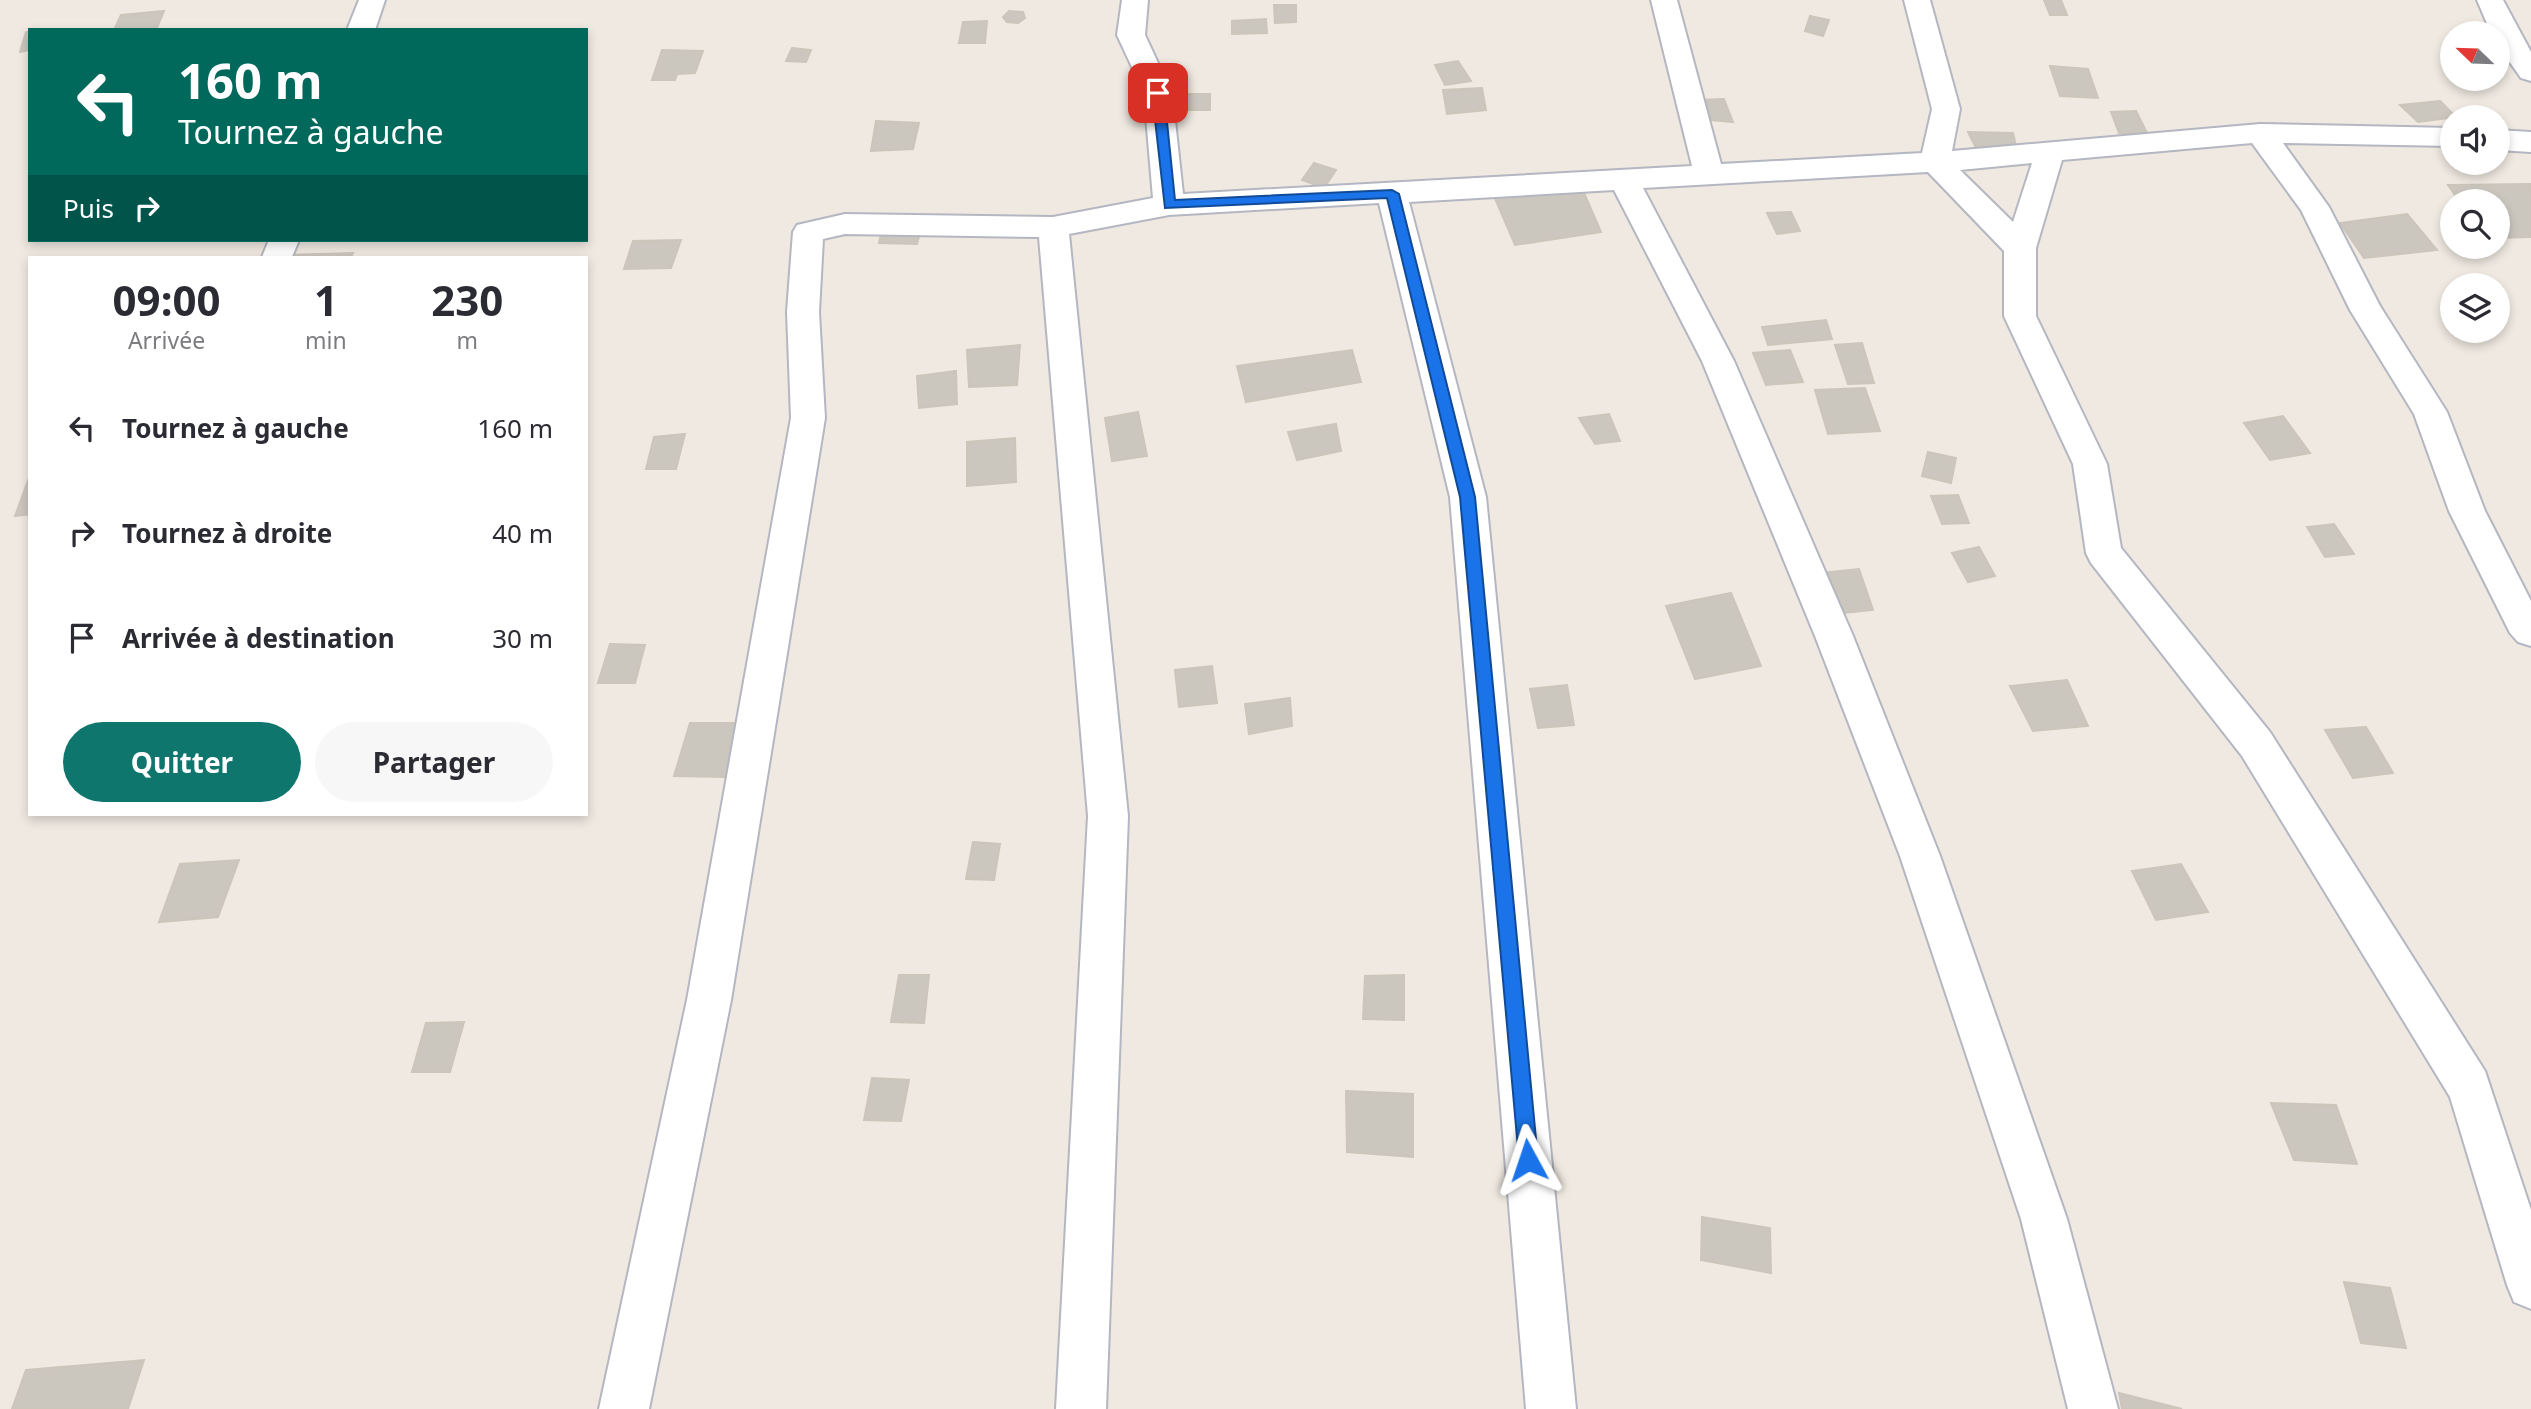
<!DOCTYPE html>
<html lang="fr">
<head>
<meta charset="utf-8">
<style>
	body { margin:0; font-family:"Noto Sans",sans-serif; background:#f7f7f7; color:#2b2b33; height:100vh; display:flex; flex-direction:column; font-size:26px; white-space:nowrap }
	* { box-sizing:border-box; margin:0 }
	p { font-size:23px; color:#7c7c81 }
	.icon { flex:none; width:38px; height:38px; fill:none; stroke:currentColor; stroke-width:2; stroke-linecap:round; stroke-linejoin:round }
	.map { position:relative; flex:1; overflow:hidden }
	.sheet { position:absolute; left:28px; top:256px; width:560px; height:560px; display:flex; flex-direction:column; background:#fff; border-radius:0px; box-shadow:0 4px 10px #0003 }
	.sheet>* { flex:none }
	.hud { position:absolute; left:28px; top:28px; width:560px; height:214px; border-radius:0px; box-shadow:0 4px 10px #0003; background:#00695c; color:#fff; overflow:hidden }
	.needle { width:46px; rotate:293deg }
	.buttons { position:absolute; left:2440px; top:21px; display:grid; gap:14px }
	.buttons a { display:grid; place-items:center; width:70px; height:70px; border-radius:50%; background:#fff; box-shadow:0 4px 10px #0003; font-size:35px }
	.pin { position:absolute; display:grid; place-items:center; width:60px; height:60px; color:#fff; margin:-30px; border-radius:14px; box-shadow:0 4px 10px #0006 }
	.me { position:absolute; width:77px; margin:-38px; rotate:355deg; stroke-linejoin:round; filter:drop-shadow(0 0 5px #0008) }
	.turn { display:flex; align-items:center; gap:24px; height:147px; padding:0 35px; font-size:32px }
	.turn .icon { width:91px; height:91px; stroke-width:2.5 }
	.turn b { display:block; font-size:49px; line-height:60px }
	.then { display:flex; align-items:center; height:66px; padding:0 35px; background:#0003; gap:14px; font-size:26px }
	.eta { display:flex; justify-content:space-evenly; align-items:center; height:119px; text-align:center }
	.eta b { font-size:42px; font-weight:700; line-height:49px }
	.primary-button { display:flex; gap:14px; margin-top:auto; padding:14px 35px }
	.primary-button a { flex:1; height:80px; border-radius:42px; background:#0f766e; color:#fff; font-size:28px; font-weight:700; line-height:80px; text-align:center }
	.primary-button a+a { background:#f7f7f7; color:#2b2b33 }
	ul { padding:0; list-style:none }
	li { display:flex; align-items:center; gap:21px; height:105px; padding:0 35px }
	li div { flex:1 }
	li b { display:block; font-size:26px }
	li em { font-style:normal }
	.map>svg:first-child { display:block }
	.building { fill:#cbc7bf; stroke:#cbc5ba; stroke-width:2 }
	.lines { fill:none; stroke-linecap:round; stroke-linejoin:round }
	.minor-casing { stroke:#b4b7c1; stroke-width:4 }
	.minor { fill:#fff; fill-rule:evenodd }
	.route { fill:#1a73e8; stroke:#114b97; stroke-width:2 }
</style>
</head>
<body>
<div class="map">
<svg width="2531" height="1409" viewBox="0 0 2531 1409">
	<rect width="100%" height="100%" fill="#efe9e1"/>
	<!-- building -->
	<path class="building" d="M2044 0H2061L2067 15H2050Z
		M1274 5H1296V22L1275 23Z
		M164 11 156 30H114L121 15Z
		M1009 11 1023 12 1025 18 1018 23 1007 22 1003 17Z
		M1810 16 1829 20 1823 36 1805 31Z
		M1266 19 1267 33 1232 34V21Z
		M987 21 985 43H959L963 22Z
		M26 32H30V50L20 52Z
		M792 48 811 50 806 62 786 61Z
		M662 50 703 51 695 73 677 74 675 80H652Z
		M1458 61 1471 81 1445 85 1435 65Z
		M2050 66 2088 69 2098 98 2060 96Z
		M1482 88 1486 110 1447 114 1443 90Z
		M1178 94H1210V110H1176Z
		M1724 99 1733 122 1711 120 1699 100Z
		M2440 101 2456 117 2418 122 2400 105Z
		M2136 111 2147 133H2119L2111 112Z
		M876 121 919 123 913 149 871 151Z
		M1968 132 2013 133 2016 146H1975Z
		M1314 163 1336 170 1324 188 1302 180Z
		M2531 184V237L2497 238V201H2459L2448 185Z
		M1581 186 1601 232 1515 245 1494 196Z
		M1791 212 1800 231 1777 234 1767 213Z
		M2407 214 2437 250 2364 258 2340 223Z
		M883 226H922L917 244 879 243Z
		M681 240 671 268 624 269 633 241Z
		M353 253 351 257H283L284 255Z
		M1826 320 1832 339 1768 345 1762 327Z
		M1862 343 1874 383 1848 384 1835 345Z
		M1020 345 1017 385 969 387 967 350Z
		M1352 350 1361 382 1246 402 1237 366Z
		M1790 350 1803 382 1766 385 1753 353Z
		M956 371 957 404 919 408 917 376Z
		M1865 388 1880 431 1828 434 1815 390Z
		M1138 412 1147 456 1112 461 1105 418Z
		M1609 414 1620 441 1595 444 1579 418Z
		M2283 416 2310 453 2270 460 2244 423Z
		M1336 424 1341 451 1297 460 1288 432Z
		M685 434 676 469H646L654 437Z
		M1015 438 1016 482 967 486V442Z
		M1928 452 1956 458 1951 483 1922 476Z
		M30 475V514L15 516Z
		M1958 495 1969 523 1942 524 1931 496Z
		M2334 524 2354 554 2325 557 2307 527Z
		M1979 547 1995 576 1968 582 1952 553Z
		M1859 569 1873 610 1834 614 1819 573Z
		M1731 593 1761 666 1695 679 1666 606Z
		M610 644 645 645 635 683H598Z
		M1212 666 1217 703 1179 707 1175 670Z
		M2067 680 2088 726 2033 731 2010 686Z
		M1567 685 1574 725 1538 728 1530 689Z
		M1290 698 1292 726 1249 734 1245 704Z
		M690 723H742L727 777 674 776Z
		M2366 727 2393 773 2353 778 2325 730Z
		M973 842 1000 844 994 880 966 879Z
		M239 860 218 917 159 922 180 864Z
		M2181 864 2208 912 2156 920 2132 871Z
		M899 975H929L924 1023 891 1022Z
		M1404 975V1020L1363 1019 1365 976Z
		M464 1022 450 1072H412L426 1023Z
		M872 1078 909 1080 901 1121 864 1120Z
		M1346 1091 1413 1094V1157L1347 1152Z
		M2271 1103 2336 1105 2357 1164 2294 1160Z
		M1702 1217 1770 1228 1771 1273 1701 1260Z
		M2344 1282 2390 1288 2406 1348 2361 1343Z
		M144 1360 128 1409H12L26 1370Z
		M2119 1393 2182 1409H2122Z"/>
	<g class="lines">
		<!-- minor casing -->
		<g class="minor-casing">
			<path id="minor" d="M359 0H385L375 30H347Z
				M1122 0H1148L1145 35 1172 93 1183 194 1692 166 1651 0H1677L1721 164 1922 153 1932 109 1904 0H1930L1960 109 1952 151 2260 124 2452 128V146L2283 143 2329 207 2380 306 2447 412 2485 511 2531 601V646L2518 642 2510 633 2449 511 2414 414 2350 310 2301 210 2252 143 2062 160 2036 248V316L2107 464 2121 548 2270 732 2485 1071 2531 1210V1309L2514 1302 2507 1285 2450 1097 2242 756 2091 563 2086 553 2073 464 2004 316V251L1928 172 1643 188 1734 361 1853 636 1940 856 2067 1219 2118 1409H2068L2021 1219 1900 856 1815 636 1702 361 1614 190 1409 202 1486 497 1576 1409H1526L1450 497 1379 203 1169 215 1069 234 1128 816 1106 1409H1056L1088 816 1039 237 845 234 823 239 819 312 825 418 731 1000 649 1409H599L687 1000 791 418 787 312 793 232 797 225 845 214 1053 217 1153 198 1144 93 1117 35ZM2032 163 2013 222 1960 170Z
				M2477 0H2503L2531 52V81L2521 78 2497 44V33H2491Z
				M2497 130 2531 132V152L2497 150Z
				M269 240H299L292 257H262Z"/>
		</g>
		<!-- minor -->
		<use href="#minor" class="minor"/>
	</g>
	<!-- route -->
	<path class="route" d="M1158 90 1164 93 1175 200 1392 190 1399 194 1475 497 1538 1160 1535 1167 1528 1170 1522 1167 1519 1160 1460 497 1387 198 1165 208 1152 93Z"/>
</svg>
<div class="buttons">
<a><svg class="needle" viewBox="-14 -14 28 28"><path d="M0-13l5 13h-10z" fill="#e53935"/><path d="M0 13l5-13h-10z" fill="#7c7c81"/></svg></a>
<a><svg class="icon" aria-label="sound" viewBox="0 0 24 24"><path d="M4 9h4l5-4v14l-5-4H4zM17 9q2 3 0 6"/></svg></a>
<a><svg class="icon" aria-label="search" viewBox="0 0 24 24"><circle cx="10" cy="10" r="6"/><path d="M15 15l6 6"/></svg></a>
<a><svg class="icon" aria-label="layers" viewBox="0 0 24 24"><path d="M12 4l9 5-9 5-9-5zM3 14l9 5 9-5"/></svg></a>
</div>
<div class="pin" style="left:1158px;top:93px;background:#d93025"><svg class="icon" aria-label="arrive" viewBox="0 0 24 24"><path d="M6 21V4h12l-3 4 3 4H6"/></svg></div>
<svg class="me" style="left:1528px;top:1160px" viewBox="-20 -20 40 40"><path d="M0-17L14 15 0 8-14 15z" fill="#1a73e8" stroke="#fff" stroke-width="4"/></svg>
<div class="hud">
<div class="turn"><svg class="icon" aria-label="left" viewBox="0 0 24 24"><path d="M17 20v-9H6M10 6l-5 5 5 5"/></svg><div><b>160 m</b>Tournez à gauche</div></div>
<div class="then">Puis<svg class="icon" aria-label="right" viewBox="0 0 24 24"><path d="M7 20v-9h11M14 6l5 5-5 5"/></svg></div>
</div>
<section class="sheet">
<div class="eta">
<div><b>09:00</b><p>Arrivée</p></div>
<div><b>1</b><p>min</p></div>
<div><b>230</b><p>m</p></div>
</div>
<ul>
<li><svg class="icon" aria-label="left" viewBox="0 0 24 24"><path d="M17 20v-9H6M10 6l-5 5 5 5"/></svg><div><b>Tournez à gauche</b></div><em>160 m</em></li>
<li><svg class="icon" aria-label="right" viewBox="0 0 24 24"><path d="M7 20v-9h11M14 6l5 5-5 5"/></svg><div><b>Tournez à droite</b></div><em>40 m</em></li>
<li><svg class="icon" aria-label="arrive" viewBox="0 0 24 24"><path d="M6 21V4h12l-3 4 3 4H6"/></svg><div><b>Arrivée à destination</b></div><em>30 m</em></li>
</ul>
<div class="primary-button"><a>Quitter</a><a>Partager</a></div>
</section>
</div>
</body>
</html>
